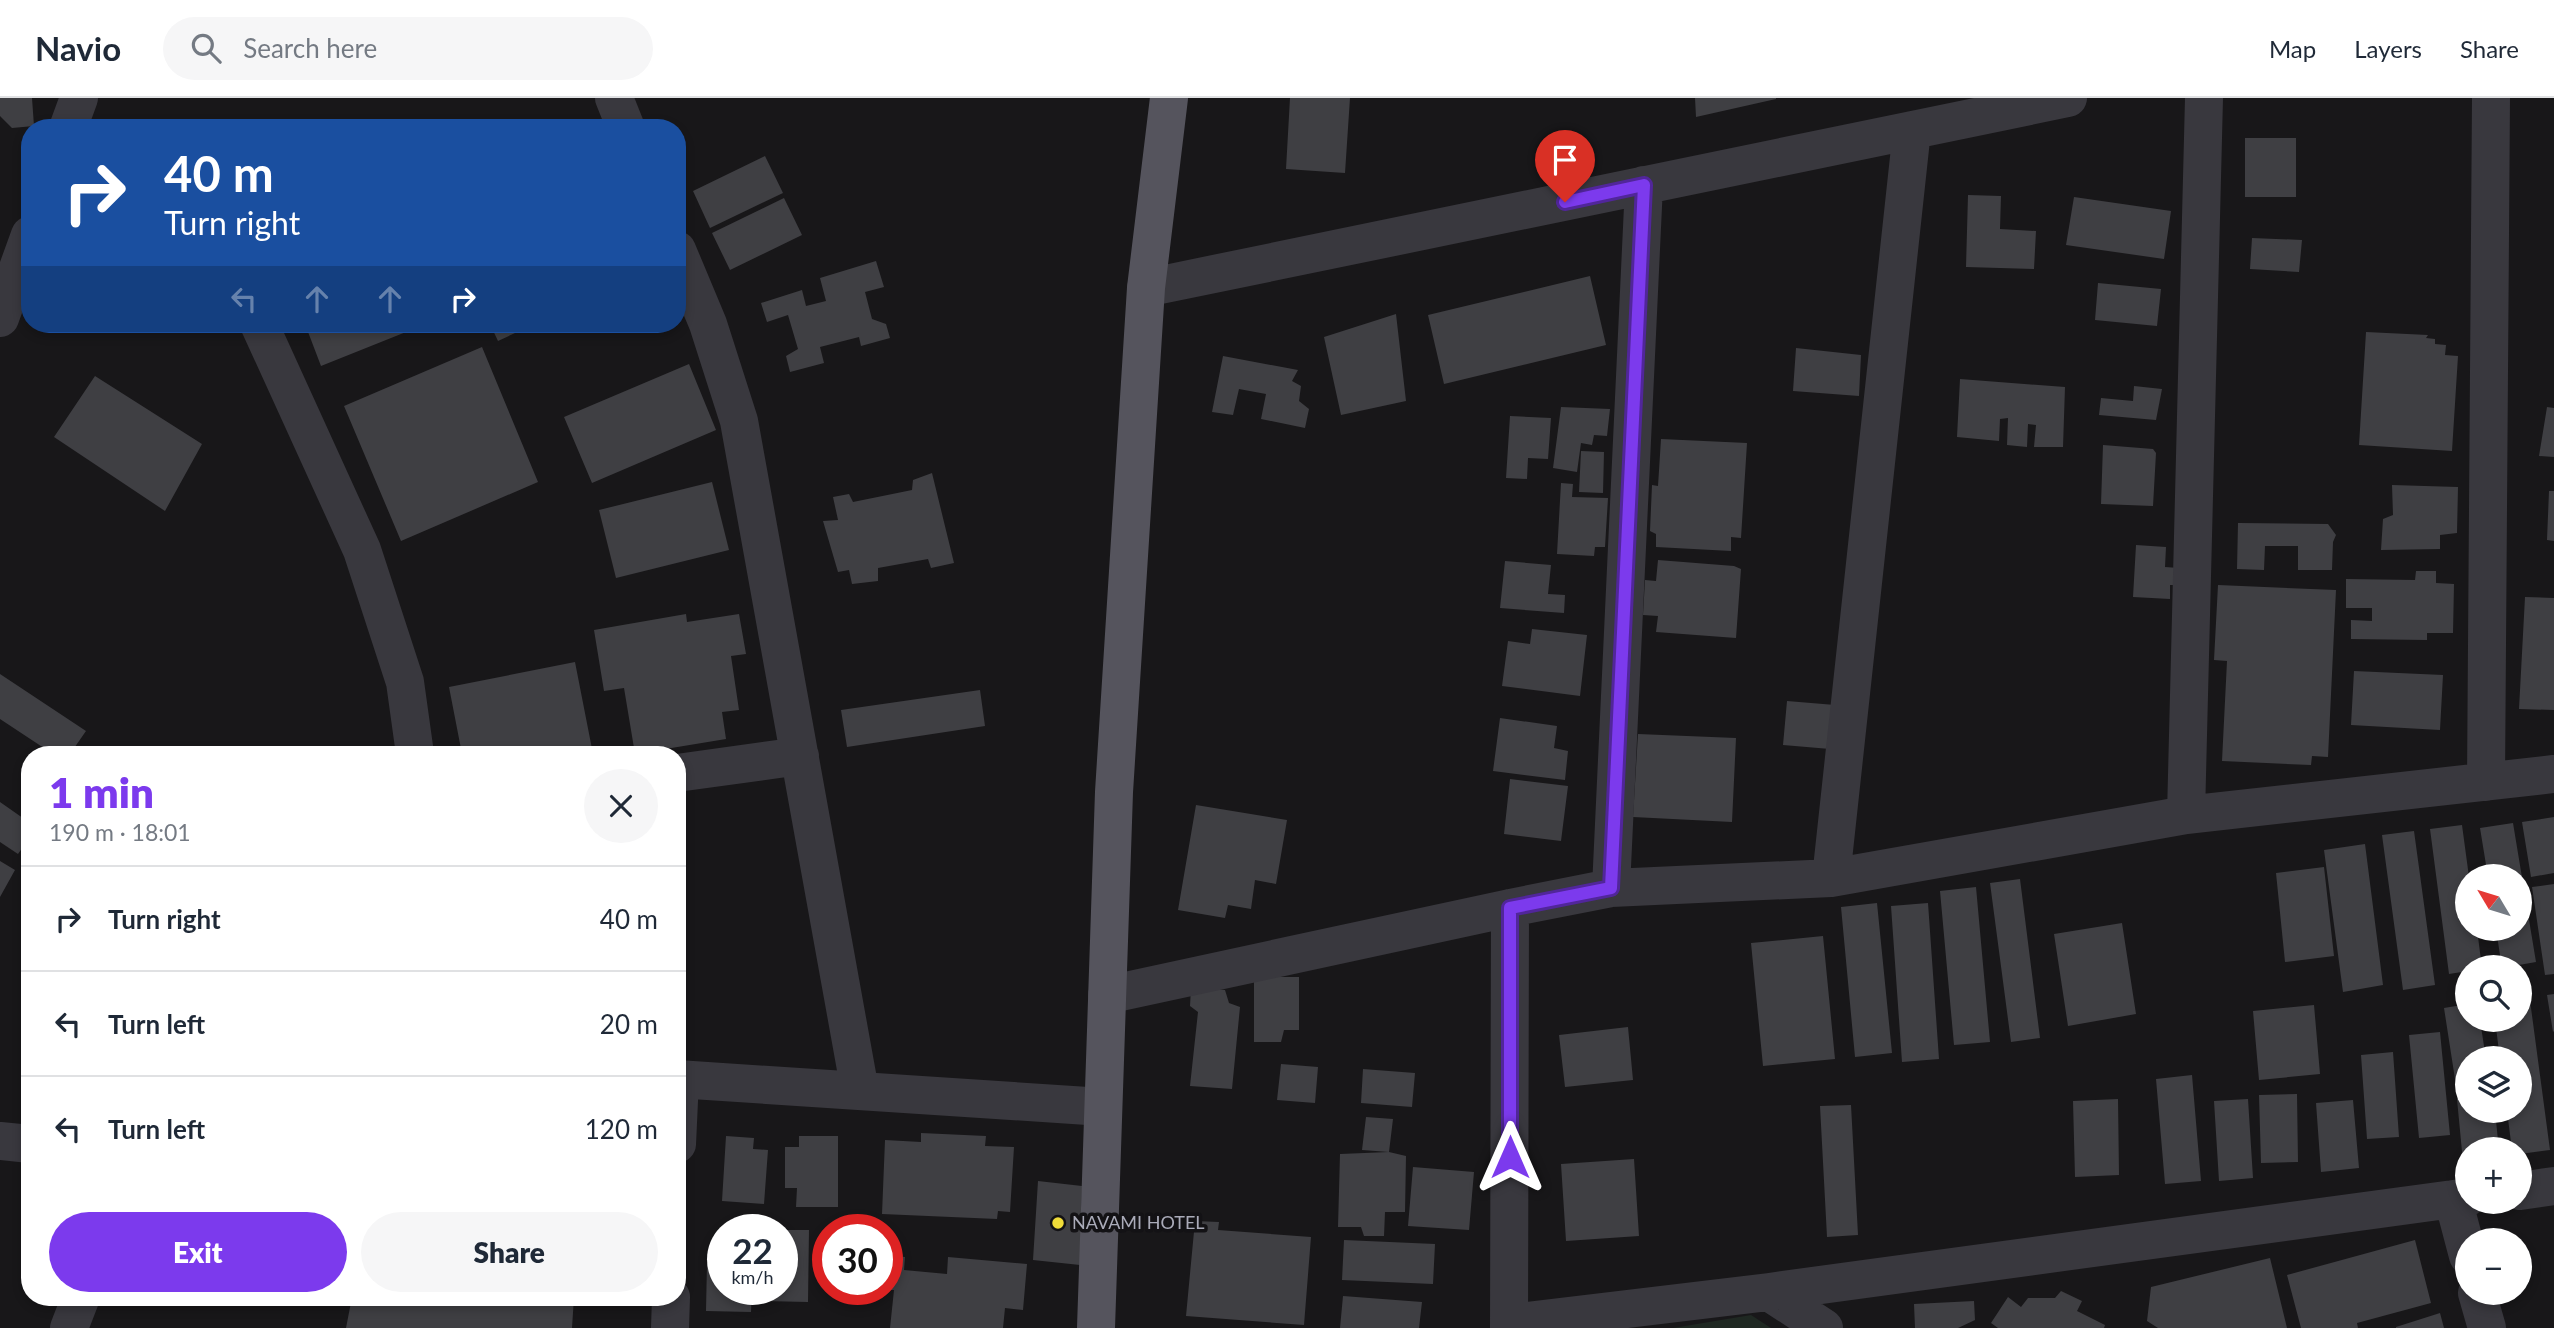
<!DOCTYPE html>
<html lang="en">
<head>
<meta charset="utf-8">
<style>
	body { margin:0; font-family:Lato,sans-serif; background:#f6f6f7; color:#1f2937; height:100vh; display:flex; flex-direction:column; font-size:26px; white-space:nowrap }
	* { box-sizing:border-box; margin:0 }
	p { font-size:23px; color:#747a83 }
	.icon { flex:none; width:38px; height:38px; fill:none; stroke:currentColor; stroke-width:2; stroke-linecap:round; stroke-linejoin:round }
	.map { position:relative; flex:1; overflow:hidden }
	.details { position:absolute; left:21px; top:648px; width:665px; height:560px; display:flex; flex-direction:column; background:#fff; border-radius:28px; box-shadow:0 4px 10px #0003 }
	.details>* { flex:none }
	.top-card { position:absolute; left:21px; top:21px; width:665px; height:214px; border-radius:28px; box-shadow:0 4px 10px #0003; background:#1a4fa0; color:#fff; overflow:hidden }
	.needle { width:46px; rotate:308deg }
	.fabs { position:absolute; left:2455px; top:766px; display:grid; gap:14px }
	.fabs a { display:grid; place-items:center; width:77px; height:77px; border-radius:50%; background:#fff; box-shadow:0 4px 10px #0003; font-size:35px }
	.speed { position:absolute; left:707px; top:1116px; display:flex; gap:14px; font-size:35px; font-weight:700; text-align:center }
	.speed>* { display:grid; place-content:center; width:91px; height:91px; border-radius:50%; background:#fff; box-shadow:0 4px 10px #0003; line-height:1 }
	.speed small { font-size:18px; font-weight:400 }
	.speed .limit { border:10px solid #d22; background:#fff; color:#111 }
	.pin { position:absolute; display:grid; place-items:center; width:60px; height:60px; color:#fff; margin:-72px -30px; border-radius:50% 50% 50% 0; rotate:-45deg; box-shadow:0 0 7px #0007 }
	.pin .icon { rotate:45deg }
	.me { position:absolute; width:77px; margin:-38px; rotate:0deg; stroke-linejoin:round; filter:drop-shadow(0 0 5px #0008) }
	.turn { display:flex; align-items:center; gap:24px; height:147px; padding:0 28px; font-size:32px }
	.turn .icon { width:91px; height:91px; stroke-width:2.5 }
	.turn b { display:block; font-size:49px; line-height:60px }
	.lanes { display:flex; align-items:center; height:66px; padding:0 28px; background:#0003; justify-content:center; gap:35px; direction:ltr }
	.lanes .off { opacity:.35 }
	.round { display:grid; place-items:center; flex:none; width:74px; height:74px; border-radius:37px; background:#f6f6f7 }
	.head { display:flex; align-items:center; justify-content:space-between; height:119px; padding:0 28px }
	h1 { font-size:42px; font-weight:800; line-height:52px; color:#7c3aed }
	.cta { display:flex; gap:14px; margin-top:auto; padding:14px 28px }
	.cta a { flex:1; height:80px; border-radius:42px; background:#7c3aed; color:#fff; font-size:28px; font-weight:800; line-height:80px; text-align:center }
	.cta a+a { background:#f6f6f7; color:#1f2937 }
	ul { padding:0; list-style:none }
	li { display:flex; align-items:center; gap:21px; height:105px; padding:0 28px; border-top:2px solid #e0e1e3 }
	li div { flex:1 }
	li b { display:block; font-size:26px }
	li em { font-style:normal }
	header { display:flex; align-items:center; gap:42px; box-sizing:border-box; height:98px; padding:0 35px; background:#fff; border-bottom:2px solid #e0e1e3 }
	header strong { font-size:33px }
	nav { display:flex; gap:38px; margin-inline-start:auto; font-size:24px }
	.search { width:490px; height:63px; background:#f6f6f7; display:flex; align-items:center; gap:18px; box-sizing:border-box; padding:0 24px; border-radius:38px; color:#747a83; font-size:26px }
	.map>svg:first-child { display:block }
	.green { fill:#1f2822 }
	.building { fill:#3f3f43 }
	.lines { fill:none; stroke-linecap:round; stroke-linejoin:round }
	.minor { stroke:#39383e; stroke-width:38 }
	.major { stroke:#55545d; stroke-width:38 }
	.route-casing { stroke:#51269a; stroke-width:18 }
	.route { stroke:#7c3aed; stroke-width:12 }
	.poi-dot { fill:#f0dc39; stroke:#131215; stroke-width:2.5 }
	.labels { text-anchor:middle; stroke-width:7; stroke-linejoin:round; paint-order:stroke }
	.poi-label { font-size:18px; fill:#aaabb9; stroke:#131215; text-anchor:start }
</style>
</head>
<body>
<header>
<strong>Navio</strong>
<div class="search"><svg class="icon" aria-label="search" viewBox="0 0 24 24"><circle cx="10" cy="10" r="6"/><path d="M15 15l6 6"/></svg>Search here</div>
<nav><a>Map</a><a>Layers</a><a>Share</a></nav>
</header>
<div class="map">
<svg width="2554" height="1230" viewBox="0 0 2554 1230">
	<rect width="100%" height="100%" fill="#181719"/>
	<!-- green -->
	<path class="green" d="M1751 1217 1771 1230H1673Z"/>
	<!-- building -->
	<path class="building" d="M0 0H32L34 28 12 30 0 18Z
		M1290 0H1350L1345 75 1286 71Z
		M1695 0H1776V1L1696 19Z
		M2245 40H2296V99H2245Z
		M765 58 783 95 710 130 693 93Z
		M1968 97 2001 98 2000 131 2036 133 2034 171 1966 169Z
		M2074 99 2171 113 2164 161 2066 147Z
		M784 100 802 137 730 172 712 135Z
		M2252 140 2302 142 2299 174 2250 171Z
		M876 163 884 189 865 194 872 221 886 226 890 240 861 248 859 239 820 249 824 265 790 274 786 258 798 251 788 217 767 224 761 205 802 192 806 208 826 203 820 180Z
		M1590 178 1606 247 1444 286 1428 217Z
		M2098 185 2161 191 2157 228 2095 222Z
		M1396 216 1406 303 1341 317 1324 239Z
		M305 226H426L321 268Z
		M490 226H529L530 228 498 243Z
		M2366 234 2428 237 2426 240 2435 241V246L2446 247 2445 257 2458 258 2452 353 2359 347Z
		M482 249 538 384 401 443 344 308Z
		M1796 250 1861 257 1859 298 1793 293Z
		M1223 258 1298 272 1292 283 1301 288 1299 303 1309 311 1305 330 1261 321 1266 296 1239 291 1233 317 1212 314Z
		M689 266 716 332 592 385 564 319Z
		M95 278 202 346 165 413 54 339Z
		M1960 281 2065 289 2063 349H2034L2036 327 2028 326 2027 349 2007 347 2008 320 2000 321 1999 343 1957 339Z
		M2134 288 2162 291 2156 322 2099 317 2101 300 2133 303Z
		M1561 309 1610 311 1607 338 1594 337 1592 347 1581 345 1577 374 1553 370Z
		M2547 309 2554 310V359L2539 358Z
		M1510 318 1551 320 1548 361 1528 360 1527 381 1506 380Z
		M1661 341 1747 345 1741 440 1731 439V453L1656 449V436L1650 433 1652 387 1658 388Z
		M2103 347 2153 351 2156 355 2153 408 2101 406Z
		M1581 353 1604 354 1603 395 1579 394Z
		M932 375 954 465 931 470 928 461 878 470V483L852 486 849 472 838 474 823 423 838 422 833 399 849 396 853 404 912 392 913 382Z
		M712 384 729 452 616 480 599 412Z
		M1561 385 1573 386 1572 399 1608 400 1605 449H1595L1594 458 1557 456Z
		M2392 387 2458 389 2457 435 2440 437V451L2381 452 2383 421 2393 417Z
		M2549 393H2554V443L2547 442Z
		M2238 425 2328 426 2336 437 2333 444 2332 472H2298V448H2265L2264 472 2237 471Z
		M2136 447 2166 449 2165 469 2179 470 2178 487H2170V501L2133 499Z
		M1658 462 1734 468 1741 471 1736 540 1656 534 1658 518 1643 517 1645 482 1656 483Z
		M1505 463 1551 467 1548 496 1565 497 1564 515 1500 510Z
		M2416 473H2436V485L2454 486 2453 535H2427V542L2351 541V522L2372 523V510H2346V481L2415 482Z
		M2218 487 2336 492 2328 659 2312 658 2311 667 2222 663 2227 563 2214 562Z
		M2525 499 2554 500V612L2519 611Z
		M686 516 687 524 739 516 746 556 731 558 739 612 722 614 726 641 635 656 624 590 604 593 594 532Z
		M1532 531 1587 537 1580 598 1502 588 1508 543 1530 546Z
		M575 564 593 656H462L449 589Z
		M2354 573 2443 577 2440 632 2351 627Z
		M0 576 86 633 70 656H53L0 621Z
		M980 592 985 628 847 649 841 612Z
		M1787 603 1835 607 1830 651 1783 647Z
		M1500 620 1557 628 1554 650 1568 653 1565 682 1493 673Z
		M1638 636 1736 640 1732 724 1633 719Z
		M1510 681 1568 688 1561 743 1504 736Z
		M0 704 30 725V739L18 756 0 744Z
		M1196 707 1287 722 1276 786 1255 782 1251 811 1228 807 1225 820 1178 812Z
		M2554 719V775L2531 779 2522 724Z
		M2513 725 2536 864 2502 870 2496 831H2520V779H2488L2480 730Z
		M2462 727 2469 779H2468V831H2477L2482 870H2468V873L2449 876 2430 731Z
		M2414 733 2435 887 2403 892 2382 737Z
		M2365 746 2383 887 2343 894 2324 752Z
		M0 763 15 772 0 799Z
		M2324 769 2334 858 2285 864 2276 775Z
		M2020 781 2040 940 2011 944 1990 785Z
		M2554 786V876L2545 877 2532 789Z
		M1976 789 1990 944 1954 947 1940 793Z
		M1877 805 1892 955 1855 959 1841 809Z
		M1928 805 1939 961 1902 964 1891 808Z
		M2122 825 2136 916 2068 928 2054 836Z
		M1823 838 1835 961 1763 968 1751 845Z
		M1254 879H1299V932H1284L1281 944H1254Z
		M1191 890 1225 892 1229 905 1240 909 1232 991 1190 988 1198 914 1190 908Z
		M2529 895 2550 1052 2520 1056V1052H2512L2507 1013H2520V961H2500L2495 922H2520V896Z
		M2554 896V933L2553 934 2547 897Z
		M2468 906V922H2480L2486 961H2468V992L2457 994 2444 910Z
		M2314 907 2320 976 2259 982 2253 913Z
		M1628 929 1633 982 1565 989 1559 937Z
		M2440 934 2450 1037 2419 1040 2409 937Z
		M2393 954 2399 1039 2367 1041 2361 957Z
		M1281 966 1318 969 1315 1005 1277 1002Z
		M1363 971 1415 975 1412 1009 1361 1005Z
		M2192 977 2201 1083 2165 1086 2156 981Z
		M2297 996 2298 1064 2261 1065 2259 997Z
		M2468 1000V1013H2495L2499 1052H2468V1064H2463L2457 1001Z
		M2118 1001 2119 1077 2075 1079 2073 1003Z
		M2248 1001 2253 1080 2219 1083 2214 1003Z
		M2353 1002 2359 1070 2321 1074 2316 1005Z
		M1851 1007 1858 1137 1827 1139 1820 1008Z
		M1366 1019 1393 1021 1389 1054 1362 1052Z
		M921 1035 986 1038 985 1048 1014 1049 1010 1114 998 1113 997 1121 882 1116 885 1042 921 1044Z
		M726 1038 754 1040 753 1051 768 1052 764 1106 722 1103Z
		M799 1038H838V1109H796L797 1090H785V1049H799Z
		M1389 1054 1406 1058 1405 1114H1385L1384 1138H1364L1361 1129H1338L1340 1056Z
		M1634 1061 1639 1138 1566 1143 1561 1066Z
		M1413 1069 1474 1074 1469 1132 1408 1128Z
		M1038 1083 1082 1088 1080 1167 1033 1162Z
		M1195 1123 1219 1124 1218 1132 1311 1139 1304 1227 1186 1218Z
		M782 1132H809L808 1204 764 1203V1192H782Z
		M1344 1142 1435 1146 1433 1186 1342 1182Z
		M2415 1142 2431 1205 2357 1225 2358 1230H2301L2287 1177Z
		M887 1157 905 1159 904 1172 947 1176 948 1159 1027 1166 1023 1212 1005 1210 1003 1230H890L894 1192H887Z
		M2270 1160 2287 1230H2158L2147 1223 2151 1189Z
		M707 1165H723V1192H752L751 1214 706 1213Z
		M2061 1193 2082 1203 2077 1213 2105 1227 2104 1230H1998L1991 1225 2008 1199 2021 1209 2028 1200H2055Z
		M1343 1198 1422 1204 1419 1230H1340Z
		M352 1199H574L572 1230H346Z
		M1974 1203 1975 1222 1958 1230H1915L1914 1206Z
		M2440 1215 2444 1230H2396V1229Z"/>
	<g class="lines">
		<!-- minor -->
		<path class="minor" d="M614 0 626 30
			M68 30 79 0
			M677 152 708 226 739 323 860 993
			M1146 190 2068 0
			M0 220 30 137
			M259 226 362 452 405 584 415 656
			M677 675 800 658
			M2486 684 2491 0
			M2186 717 2204 0
			M1831 780 1912 32
			M1611 790 1644 87
			M1107 897 1510 810 1611 790 1831 780 2186 717 2554 676
			M677 981 1103 1009
			M0 1043 30 1046
			M677 1046 680 981
			M2520 1093 2554 1088
			M2453 1101 2468 1158
			M1769 1194 1824 1230
			M2477 1195 2487 1230
			M1510 1225 1769 1194 2468 1099
			M69 1230 81 1199
			M670 1230 671 1199
			M1509 1230 1510 810"/>
		<!-- major -->
		<path class="major" d="M1096 1230 1114 694 1146 190 1169 0"/>
	</g>
	<g class="lines">
		<!-- route casing -->
		<g class="route-casing">
			<path id="route" d="M1510 1059V810L1611 790 1644 87 1565 104"/>
		</g>
		<!-- route -->
		<use href="#route" class="route"/>
	</g>
	<!-- markers -->
	<circle class="poi-dot" cx="1058" cy="1125" r="7"/>
	<g class="labels">
		<!-- poi labels -->
		<g class="poi-label">
			<text x="1072" y="1131">NAVAMI HOTEL</text>
		</g>
	</g>
</svg>
<div class="fabs">
<a><svg class="needle" viewBox="-14 -14 28 28"><path d="M0-13l5 13h-10z" fill="#e53935"/><path d="M0 13l5-13h-10z" fill="#747a83"/></svg></a>
<a><svg class="icon" aria-label="search" viewBox="0 0 24 24"><circle cx="10" cy="10" r="6"/><path d="M15 15l6 6"/></svg></a>
<a><svg class="icon" aria-label="layers" viewBox="0 0 24 24"><path d="M12 4l9 5-9 5-9-5zM3 14l9 5 9-5"/></svg></a>
<a>+</a>
<a>−</a>
</div>
<div class="speed"><div>22<small>km/h</small></div><div class="limit">30</div></div>
<div class="pin" style="left:1565px;top:104px;background:#d93025"><svg class="icon" aria-label="arrive" viewBox="0 0 24 24"><path d="M6 21V4h12l-3 4 3 4H6"/></svg></div>
<svg class="me" style="left:1510px;top:1059px" viewBox="-20 -20 40 40"><path d="M0-17L14 15 0 8-14 15z" fill="#7c3aed" stroke="#fff" stroke-width="4"/></svg>
<div class="top-card">
<div class="turn"><svg class="icon" aria-label="right" viewBox="0 0 24 24"><path d="M7 20v-9h11M14 6l5 5-5 5"/></svg><div><b>40 m</b>Turn right</div></div>
<div class="lanes"><svg class="icon off" aria-label="left" viewBox="0 0 24 24"><path d="M17 20v-9H6M10 6l-5 5 5 5"/></svg><svg class="icon off" aria-label="ahead" viewBox="0 0 24 24"><path d="M12 20V5M6 11l6-6 6 6"/></svg><svg class="icon off" aria-label="ahead" viewBox="0 0 24 24"><path d="M12 20V5M6 11l6-6 6 6"/></svg><svg class="icon" aria-label="right" viewBox="0 0 24 24"><path d="M7 20v-9h11M14 6l5 5-5 5"/></svg></div>
</div>
<section class="details">
<div class="head"><div><h1>1 min</h1><p>190 m · 18:01</p></div><a class="round"><svg class="icon" aria-label="close" viewBox="0 0 24 24"><path d="M6 6l12 12M18 6L6 18"/></svg></a></div>
<ul>
<li><svg class="icon" aria-label="right" viewBox="0 0 24 24"><path d="M7 20v-9h11M14 6l5 5-5 5"/></svg><div><b>Turn right</b></div><em>40 m</em></li>
<li><svg class="icon" aria-label="left" viewBox="0 0 24 24"><path d="M17 20v-9H6M10 6l-5 5 5 5"/></svg><div><b>Turn left</b></div><em>20 m</em></li>
<li><svg class="icon" aria-label="left" viewBox="0 0 24 24"><path d="M17 20v-9H6M10 6l-5 5 5 5"/></svg><div><b>Turn left</b></div><em>120 m</em></li>
</ul>
<div class="cta"><a>Exit</a><a>Share</a></div>
</section>
</div>
</body>
</html>
